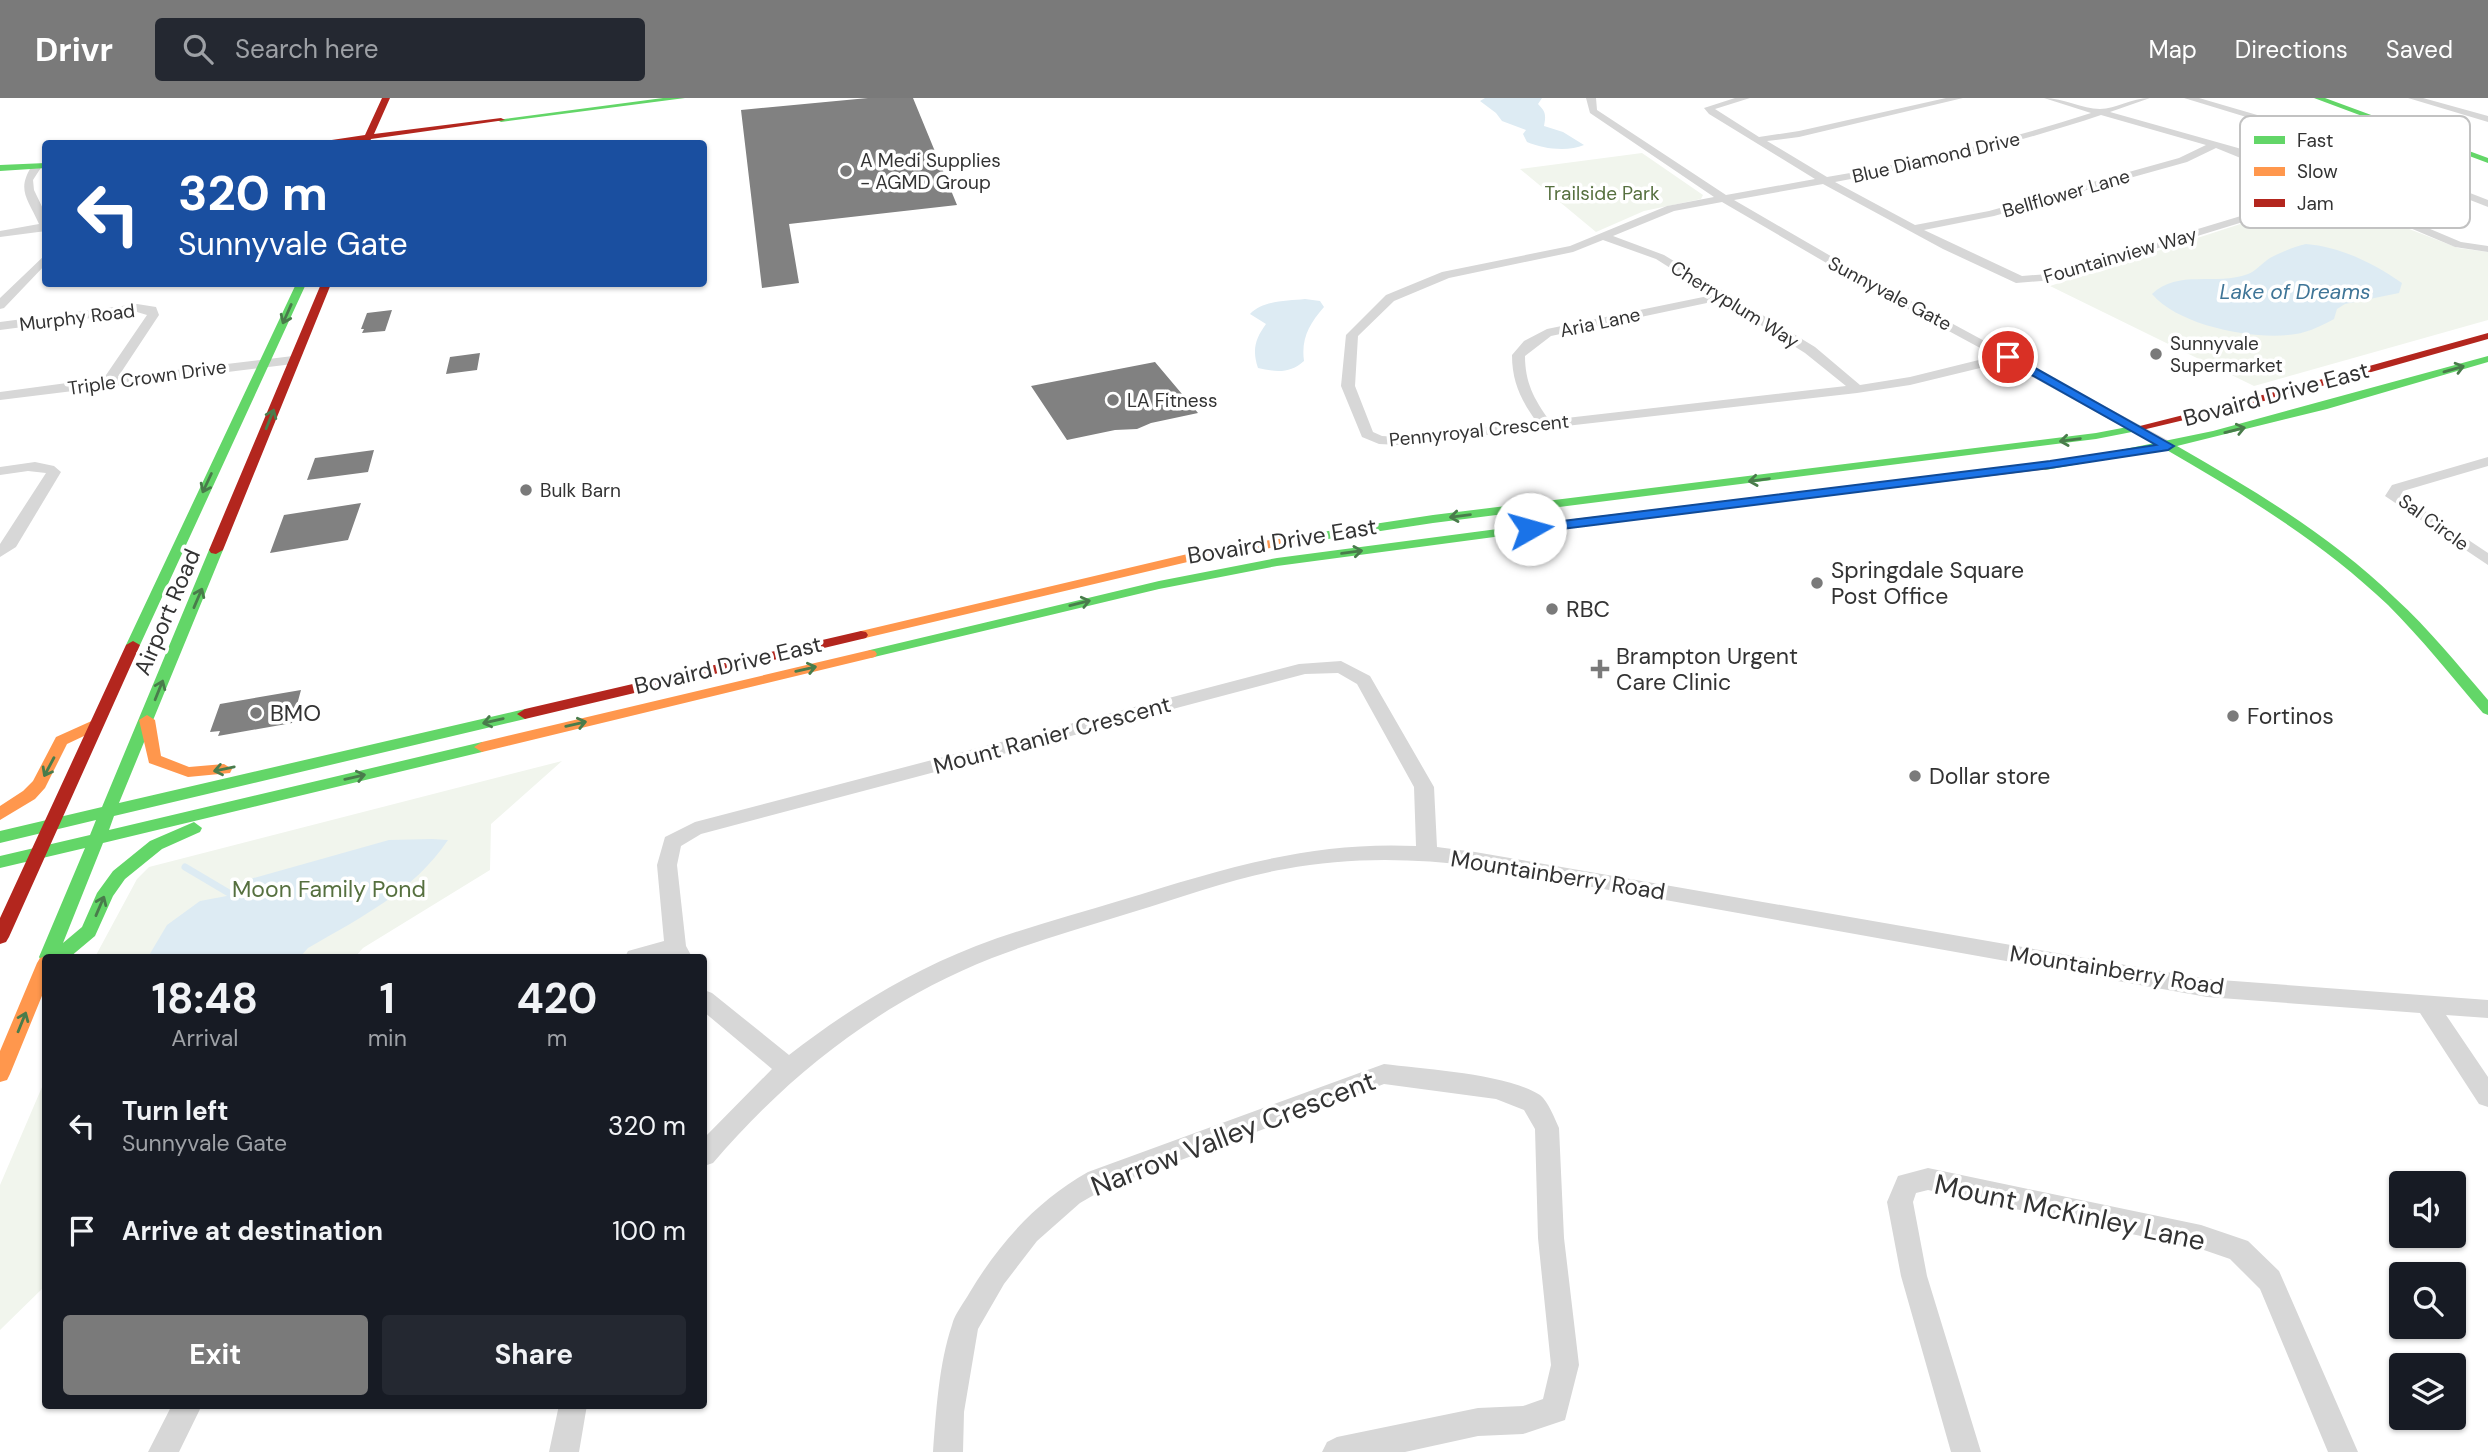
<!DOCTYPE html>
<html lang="en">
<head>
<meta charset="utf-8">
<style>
	body { margin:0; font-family:"DM Sans",sans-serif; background:#242831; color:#f1f3f6; height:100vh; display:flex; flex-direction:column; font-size:26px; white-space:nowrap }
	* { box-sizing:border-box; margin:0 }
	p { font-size:23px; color:#9ea1a6 }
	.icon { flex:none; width:38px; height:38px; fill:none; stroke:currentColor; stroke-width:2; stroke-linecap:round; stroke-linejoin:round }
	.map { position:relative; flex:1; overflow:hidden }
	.side { position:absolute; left:42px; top:856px; width:665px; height:455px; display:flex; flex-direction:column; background:#171b24; border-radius:7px; box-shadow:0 2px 5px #0004 }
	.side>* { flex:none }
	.banner { position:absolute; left:42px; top:42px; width:665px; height:147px; border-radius:7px; box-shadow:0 2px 5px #0004; background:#1a4fa0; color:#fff; overflow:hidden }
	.tools { position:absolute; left:2389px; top:1073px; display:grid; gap:14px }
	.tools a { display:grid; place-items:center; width:77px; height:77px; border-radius:7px; background:#171b24; box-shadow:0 2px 5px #0004; font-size:35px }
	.pin { position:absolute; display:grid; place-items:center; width:60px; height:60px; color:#fff; margin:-30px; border:4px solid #fff; border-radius:50%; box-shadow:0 2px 7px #0007 }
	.me { position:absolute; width:77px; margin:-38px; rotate:83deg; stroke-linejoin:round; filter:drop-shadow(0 0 5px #0008) }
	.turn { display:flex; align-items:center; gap:24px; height:147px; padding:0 21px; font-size:32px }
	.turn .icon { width:91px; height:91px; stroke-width:2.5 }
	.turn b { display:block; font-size:49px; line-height:60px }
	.eta { display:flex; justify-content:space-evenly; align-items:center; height:119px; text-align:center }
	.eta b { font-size:42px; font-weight:700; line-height:49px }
	.cta { display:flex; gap:14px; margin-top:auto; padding:14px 21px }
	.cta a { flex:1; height:80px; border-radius:7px; background:#7a7a7a; color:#fff; font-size:28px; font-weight:700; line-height:80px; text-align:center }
	.cta a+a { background:#242831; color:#f1f3f6 }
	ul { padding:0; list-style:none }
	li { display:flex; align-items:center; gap:21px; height:105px; padding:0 21px }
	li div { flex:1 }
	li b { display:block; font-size:26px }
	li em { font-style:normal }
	header { display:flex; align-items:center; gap:42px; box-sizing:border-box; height:98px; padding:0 35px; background:#7a7a7a; color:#fff }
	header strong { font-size:33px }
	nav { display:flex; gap:38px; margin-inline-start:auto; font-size:24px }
	.search { width:490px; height:63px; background:#242831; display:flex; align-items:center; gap:18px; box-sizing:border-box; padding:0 24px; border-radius:7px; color:#9ea1a6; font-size:26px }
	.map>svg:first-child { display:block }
	.green { fill:#f1f5ed }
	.water { fill:#ddebf3 }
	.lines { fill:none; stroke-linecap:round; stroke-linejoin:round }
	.stream { stroke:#ddebf3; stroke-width:7 }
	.building { fill:#818181 }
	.street { fill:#d7d7d7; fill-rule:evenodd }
	.fast { fill:#63d668; fill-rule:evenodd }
	.slow { fill:#ff974d; fill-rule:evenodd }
	.jam { fill:#b3261e; fill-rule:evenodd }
	.oneway { stroke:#497c4b }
	.route { fill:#1a73e8; stroke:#114b97; stroke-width:2 }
	.poi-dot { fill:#7a7a7a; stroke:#fff; stroke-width:2.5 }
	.labels { text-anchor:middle; stroke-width:7; stroke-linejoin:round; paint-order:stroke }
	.far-street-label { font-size:19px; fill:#333; stroke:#fff }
	.far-poi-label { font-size:19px; fill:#333; stroke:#fff; text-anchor:start }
	.far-park-label { font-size:19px; fill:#56703f; stroke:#fff }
	.far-water-label { font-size:21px; font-style:italic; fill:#3f7597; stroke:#fff }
	.street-label { font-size:23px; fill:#333; stroke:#fff }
	.poi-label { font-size:23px; fill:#333; stroke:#fff; text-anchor:start }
	.park-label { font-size:23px; fill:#56703f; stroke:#fff }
	.near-street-label { font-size:28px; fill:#333; stroke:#fff }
	.key { fill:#fff; stroke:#c2c2c2; stroke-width:2 }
	.key-label { font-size:19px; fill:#333 }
</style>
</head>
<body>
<header>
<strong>Drivr</strong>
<div class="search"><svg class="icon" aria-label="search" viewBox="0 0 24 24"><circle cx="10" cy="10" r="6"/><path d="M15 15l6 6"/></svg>Search here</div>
<nav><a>Map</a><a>Directions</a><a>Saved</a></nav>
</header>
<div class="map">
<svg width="2488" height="1354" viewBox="0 0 2488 1354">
	<rect width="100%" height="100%" fill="#fff"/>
	<!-- green -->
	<path class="green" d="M1642 55 1703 97 1701 101 1644 113 1596 134 1520 71Z
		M2345 106 2458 150 2488 154V222L2254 288 2050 188 2271 116Z
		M562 663 491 726 490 772 363 850 355 859H95L137 781 149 769Z
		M45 982V1188L0 1232V1087Z"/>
	<!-- water -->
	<path class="water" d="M1485 0H1542L1538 6C1546 14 1546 17 1544 28L1563 34 1584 47C1568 54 1543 51 1527 44L1523 36 1526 32 1502 23 1496 15 1480 3Z
		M2306 146C2341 149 2373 165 2402 185L2399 195 2345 206 2337 211 2334 221C2319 229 2305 236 2288 237 2249 241 2178 227 2152 196 2178 171 2216 188 2248 176 2256 173 2262 165 2270 160 2281 154 2294 149 2306 146Z
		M1305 201 1320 203 1324 209C1309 226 1301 241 1304 263 1290 276 1275 274 1258 270 1252 252 1255 241 1266 226L1250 216C1263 202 1287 203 1305 201Z
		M432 741 448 742C414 793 360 820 308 850L300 859H148L167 827 200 803 232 797 250 781 389 742Z"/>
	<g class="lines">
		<!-- stream -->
		<path class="stream" d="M185 769 239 801"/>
	</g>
	<!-- building -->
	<path class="building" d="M868 0H913L957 107 789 126 799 185 762 190 741 12Z
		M392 212 385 233 362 235 364 231H361L367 215Z
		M480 255 477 272 446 276 450 259Z
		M1155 264 1198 315 1151 325 1137 331 1115 332 1067 342 1031 288Z
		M374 352 368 374 307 382 315 360Z
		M361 405 348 442 270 455 284 417Z
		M301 592 292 625 218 638 220 633 210 634 220 606Z"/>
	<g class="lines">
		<!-- street -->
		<path class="street" d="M1586 0H1596L1597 12 1726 97 1815 81 1709 16 1704 10 1735 0H1750L1715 11 1759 39 1799 33 1946 0H1963L1799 39 1767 43 1827 79C1916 64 2005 43 2091 15L2044 0C2064 0 2082 11 2100 11 2116 11 2131 0 2150 0L2110 14 2238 50 2461 144 2488 148V154L2455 149 2351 105 2269 116 2054 182 2016 185 1943 151 1823 86 1734 102 1879 186 2173 345 2175 348 2173 351H2163L2005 264 1910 287 1857 295 1399 347 1379 346 1362 339 1341 288 1346 237 1386 197 1442 174 1570 148 1667 108 1714 99 1590 15ZM2101 17 2206 47 2179 60 1989 113 1915 127 1835 84C1925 68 2014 46 2101 17ZM2216 50 2339 100 2264 111 2049 176 2022 178 1924 132 1994 118 2187 64ZM1722 104 1871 191 1995 258 1910 279 1860 287 1815 249 1664 157 1613 138 1674 113ZM1603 142 1656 161 1713 197 1547 231 1524 243 1512 257C1512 284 1521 302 1536 323L1399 339 1382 338 1373 334 1355 288 1358 238 1394 203 1449 180 1573 154ZM1721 202 1805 255 1846 288 1549 322C1534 301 1525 284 1525 258L1551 238Z
			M2184 0H2199L2305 31 2488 102V109L2299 35Z
			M2408 0H2423L2488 18V24Z
			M33 66 42 68 33 82 34 92 46 117V133L0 139V133L39 126C27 99 16 92 33 66Z
			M46 156V166L4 210 0 211V200Z
			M137 206 156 209 159 217 118 279 293 258 300 262 293 266 0 302V294L104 280 147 217 137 214 0 232V224Z
			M2488 359V368L2403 393 2401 397 2488 455V467L2385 398 2392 387Z
			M35 364 54 368 61 374 16 449 0 459V446L46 375 28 373 0 377V369Z
			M1341 563 1370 578 1434 689 1437 749 1475 754 2207 881 2488 902V920L2446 917 2488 979V1009L2479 1006 2420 915 2207 899 1475 768C1412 760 1348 759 1285 771 1233 780 1183 799 1133 814 1086 829 1038 842 992 860 881 904 790 975 713 1065L704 1068V1040L772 971 704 914V892L712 895 789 957C847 912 907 875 976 848 1023 830 1073 817 1122 802 1222 771 1310 743 1416 748L1414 689 1357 586 1338 575 1305 576 701 736 681 748 677 767 686 848 692 859H625L628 853 664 843 657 767 665 739 695 724 1299 566Z
			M1384 966C1424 971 1508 976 1540 997 1548 1003 1555 1021 1559 1030L1564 1140 1579 1267 1565 1322 1523 1336 1478 1338 1405 1354H1322L1327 1344 1337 1339 1478 1310 1523 1308 1543 1301 1551 1267 1538 1140 1535 1031 1524 1012 1496 1001 1384 986 1106 1090 1080 1105 1037 1143 1004 1186 978 1231 964 1314 963 1354H933C936 1314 939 1265 952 1227 955 1215 964 1205 970 1194 1000 1144 1037 1103 1088 1074Z
			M1928 1070 2201 1127 2248 1143 2279 1173 2358 1354H2328L2260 1191 2230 1161 2201 1151 1928 1092 1916 1095 1913 1104 1927 1178 1981 1354H1951L1901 1178 1887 1104 1898 1078Z
			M172 1307H202L179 1354H148Z
			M559 1307H587L579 1354H549Z"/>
		<!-- fast -->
		<path class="fast" d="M663 0H685L501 24 497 22Z
			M2314 0H2325L2488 60V65Z
			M46 65V70L0 73V67Z
			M296 186H306L140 547 133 551 128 550 126 547Z
			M2488 258V264L2327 311 2177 348C2254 392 2331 438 2395 500 2429 531 2458 567 2488 602V617L2483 615C2452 579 2422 541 2388 507 2322 444 2243 396 2165 351L2045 372 2039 368 2045 364 2101 356 2213 333Z
			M2138 327 2144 330 2142 332 2096 341 1433 425 1315 443 1309 439 1315 435 1433 417 2096 335Z
			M1566 422 1572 426 1570 429 1277 468 1159 491 870 560 863 556 870 552 1159 483 1277 460Z
			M216 448 223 452 119 705 525 611 533 616 525 621 114 718 109 732 482 644 490 649 482 654 103 745 63 845 82 829 97 795 113 773 150 743 194 724 202 730 200 734 162 751 125 781 113 798 95 838 70 859H46V865L42 864 39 859 85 750 0 770V758L90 737 96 722 0 745V733L102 709 209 452Z"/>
		<!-- slow -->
		<path class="slow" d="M2045 364 2051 368 2049 371 1566 430 1560 426 1566 422Z
			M1315 435 1320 436V442L1196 462 861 541 854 537 861 533 1196 454Z
			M870 552 875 553 877 556 875 559 482 654 474 649 482 644Z
			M147 617 155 622 161 658 189 669 224 666 232 671 230 675 188 679 149 665 139 622Z
			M96 621 101 622 104 626 101 630 67 646 45 690 35 701 0 722V708L23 693 33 683 56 639Z
			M46 858 50 859H46V888L10 976 7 982 0 984V953L37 865 40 860Z"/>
		<!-- jam -->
		<path class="jam" d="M382 0H390L374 36 501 20 505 22 371 41 369 46H361L363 42 305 46 365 37Z
			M321 186H331L223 452 216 456 211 455 209 452Z
			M2488 235V241L2297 295 2138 333 2132 330 2290 290Z
			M861 533 866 534 868 537 866 540 525 621 517 616 525 611Z
			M133 543 140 547 9 839 6 844 0 846V820L126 547Z"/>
	</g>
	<!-- one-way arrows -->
	<defs><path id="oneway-shaft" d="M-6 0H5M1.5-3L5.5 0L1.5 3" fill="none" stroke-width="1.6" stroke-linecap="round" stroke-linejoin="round" transform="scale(1.75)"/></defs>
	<g class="oneway">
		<use href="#oneway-shaft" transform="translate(287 216) rotate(114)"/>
		<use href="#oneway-shaft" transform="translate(2454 271) rotate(-16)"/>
		<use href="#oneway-shaft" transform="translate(270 321) rotate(-68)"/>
		<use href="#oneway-shaft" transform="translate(2235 332) rotate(-14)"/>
		<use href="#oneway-shaft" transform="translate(2070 342) rotate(172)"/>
		<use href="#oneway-shaft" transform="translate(1759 382) rotate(172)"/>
		<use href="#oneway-shaft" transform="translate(207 385) rotate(115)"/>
		<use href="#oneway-shaft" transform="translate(1460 418) rotate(173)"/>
		<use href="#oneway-shaft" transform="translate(1352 454) rotate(-8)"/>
		<use href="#oneway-shaft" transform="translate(198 500) rotate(-67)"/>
		<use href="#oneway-shaft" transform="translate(1080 505) rotate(-14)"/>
		<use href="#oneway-shaft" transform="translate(806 571) rotate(-13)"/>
		<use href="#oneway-shaft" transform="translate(159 592) rotate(-68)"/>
		<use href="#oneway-shaft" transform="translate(493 623) rotate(167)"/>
		<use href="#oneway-shaft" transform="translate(576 626) rotate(-13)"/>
		<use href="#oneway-shaft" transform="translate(49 669) rotate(118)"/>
		<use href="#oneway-shaft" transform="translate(224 671) rotate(168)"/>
		<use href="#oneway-shaft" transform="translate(355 679) rotate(-13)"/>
		<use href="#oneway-shaft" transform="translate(100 808) rotate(-67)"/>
		<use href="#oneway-shaft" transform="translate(22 924) rotate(-68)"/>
	</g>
	<!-- route -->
	<path class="route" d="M2005 257H2012L2174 348 2168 352 2050 370 1530 435 1524 431 1530 427 2050 363 2156 347 2005 262Z"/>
	<!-- markers -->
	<g class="poi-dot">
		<circle cx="846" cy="73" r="7"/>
		<circle cx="2156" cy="256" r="7"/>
		<circle cx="1113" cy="302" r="7"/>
		<circle cx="526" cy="392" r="7"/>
		<circle cx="1817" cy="485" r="7"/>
		<circle cx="1552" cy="511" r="7"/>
		<path d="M1596.5 560.5h7v7h7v7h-7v7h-7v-7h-7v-7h7z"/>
		<circle cx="256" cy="615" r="7"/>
		<circle cx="2233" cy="618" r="7"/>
		<circle cx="1915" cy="678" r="7"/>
	</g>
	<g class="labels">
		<!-- far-street labels -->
		<g class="far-street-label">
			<text transform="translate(1936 59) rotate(-13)" y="7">Blue Diamond Drive</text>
			<text transform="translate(2066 95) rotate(-16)" y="7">Bellflower Lane</text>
			<text transform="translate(2120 157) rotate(-16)" y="7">Fountainview Way</text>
			<text transform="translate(1890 195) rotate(28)" y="7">Sunnyvale Gate</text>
			<text transform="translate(1735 206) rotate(32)" y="7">Cherryplum Way</text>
			<text transform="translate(77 219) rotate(-7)" y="7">Murphy Road</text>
			<text transform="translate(1600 224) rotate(-12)" y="7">Aria Lane</text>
			<text transform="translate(147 279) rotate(-8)" y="7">Triple Crown Drive</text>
			<text transform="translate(1479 332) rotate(-6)" y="7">Pennyroyal Crescent</text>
			<text transform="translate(2434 424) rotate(36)" y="7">Sal Circle</text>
		</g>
		<!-- far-poi labels -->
		<g class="far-poi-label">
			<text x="860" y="69">A Medi Supplies<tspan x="860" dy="22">- AGMD Group</tspan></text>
			<text x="2170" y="252">Sunnyvale<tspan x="2170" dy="22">Supermarket</tspan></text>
			<text x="1127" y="309">LA Fitness</text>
			<text x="540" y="399">Bulk Barn</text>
		</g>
		<!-- far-park labels -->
		<g class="far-park-label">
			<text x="1602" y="102">Trailside Park</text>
		</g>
		<!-- far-water labels -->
		<g class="far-water-label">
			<text x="2295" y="201">Lake of Dreams</text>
		</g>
		<!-- street labels -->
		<g class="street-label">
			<text transform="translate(2276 296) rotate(-15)" y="8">Bovaird Drive East</text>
			<text transform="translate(1282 443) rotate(-9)" y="8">Bovaird Drive East</text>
			<text transform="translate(167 514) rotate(-67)" y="8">Airport Road</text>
			<text transform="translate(728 567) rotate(-13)" y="8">Bovaird Drive East</text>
			<text transform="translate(1052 637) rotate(-15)" y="8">Mount Ranier Crescent</text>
			<text transform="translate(1558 777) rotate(9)" y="8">Mountainberry Road</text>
			<text transform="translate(2117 872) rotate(9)" y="8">Mountainberry Road</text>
		</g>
		<!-- poi labels -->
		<g class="poi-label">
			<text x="1831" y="480">Springdale Square<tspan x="1831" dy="26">Post Office</tspan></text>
			<text x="1566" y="519">RBC</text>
			<text x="1616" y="566">Brampton Urgent<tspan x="1616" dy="26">Care Clinic</tspan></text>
			<text x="270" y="623">BMO</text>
			<text x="2247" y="626">Fortinos</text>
			<text x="1929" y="686">Dollar store</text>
		</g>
		<!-- park labels -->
		<g class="park-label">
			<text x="329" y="799">Moon Family Pond</text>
		</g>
		<!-- near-street labels -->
		<g class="near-street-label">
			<text transform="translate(1233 1035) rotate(-21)" y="10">Narrow Valley Crescent</text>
			<text transform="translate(2070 1114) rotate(12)" y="10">Mount McKinley Lane</text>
		</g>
	</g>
	<!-- legend -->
	<rect x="2240" y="18" width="230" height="112" rx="10" class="key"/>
	<rect x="2254" y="38" width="31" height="8" fill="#63d668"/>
	<rect x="2254" y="69" width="31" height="9" fill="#ff974d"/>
	<rect x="2254" y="101" width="31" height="8" fill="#b3261e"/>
	<g class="key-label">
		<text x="2297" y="49">Fast</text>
		<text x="2297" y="80">Slow</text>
		<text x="2297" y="112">Jam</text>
	</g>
</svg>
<div class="tools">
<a><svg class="icon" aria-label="sound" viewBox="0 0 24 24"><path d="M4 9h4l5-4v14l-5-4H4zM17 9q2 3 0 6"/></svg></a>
<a><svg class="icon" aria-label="search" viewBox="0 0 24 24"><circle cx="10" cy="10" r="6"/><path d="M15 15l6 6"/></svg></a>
<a><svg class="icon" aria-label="layers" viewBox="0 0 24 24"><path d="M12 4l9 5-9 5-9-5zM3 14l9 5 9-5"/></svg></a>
</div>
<div class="pin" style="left:2008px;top:259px;background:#d93025"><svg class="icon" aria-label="arrive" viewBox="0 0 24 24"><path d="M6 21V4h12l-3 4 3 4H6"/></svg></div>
<svg class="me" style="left:1530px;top:431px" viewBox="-20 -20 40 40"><circle r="19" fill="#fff"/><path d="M0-13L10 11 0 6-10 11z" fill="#1a73e8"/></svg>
<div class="banner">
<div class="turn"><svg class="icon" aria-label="left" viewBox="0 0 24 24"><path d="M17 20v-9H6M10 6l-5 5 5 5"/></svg><div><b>320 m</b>Sunnyvale Gate</div></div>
</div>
<section class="side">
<div class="eta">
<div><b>18:48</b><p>Arrival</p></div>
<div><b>1</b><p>min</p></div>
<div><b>420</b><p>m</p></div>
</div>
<ul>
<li><svg class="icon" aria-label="left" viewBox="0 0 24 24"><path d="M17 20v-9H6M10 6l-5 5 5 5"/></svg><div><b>Turn left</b><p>Sunnyvale Gate</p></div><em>320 m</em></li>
<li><svg class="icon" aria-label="arrive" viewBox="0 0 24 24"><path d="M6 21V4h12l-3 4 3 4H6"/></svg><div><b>Arrive at destination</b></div><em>100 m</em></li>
</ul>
<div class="cta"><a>Exit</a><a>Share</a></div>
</section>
</div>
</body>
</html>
